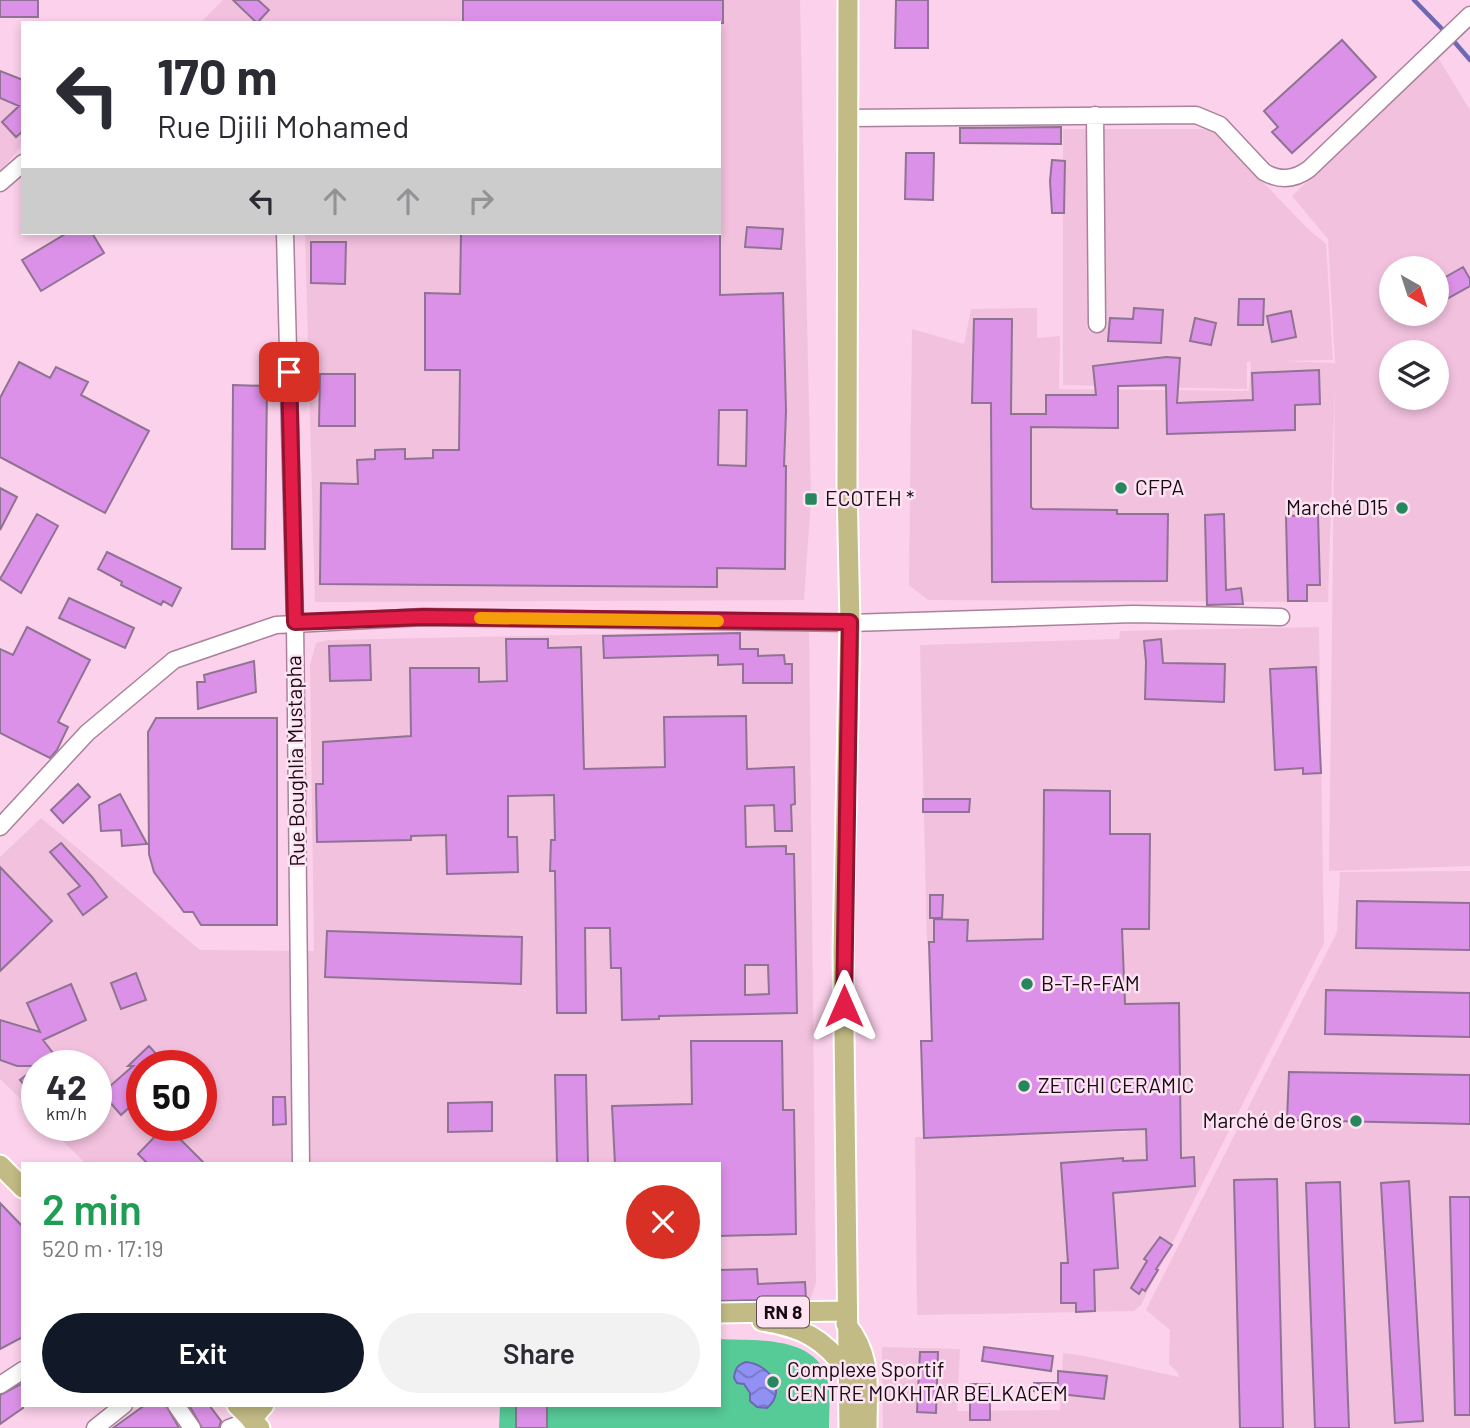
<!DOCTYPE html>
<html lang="en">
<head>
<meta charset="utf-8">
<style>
	body { margin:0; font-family:Barlow,sans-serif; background:#f2f2f3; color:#2b2b33; height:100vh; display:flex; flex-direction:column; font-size:26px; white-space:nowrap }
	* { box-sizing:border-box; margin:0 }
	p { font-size:23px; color:#7c7c81 }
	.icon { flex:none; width:38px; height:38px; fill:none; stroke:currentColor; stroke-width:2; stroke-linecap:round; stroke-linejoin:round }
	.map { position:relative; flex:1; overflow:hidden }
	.drawer { position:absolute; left:21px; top:1162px; width:700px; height:245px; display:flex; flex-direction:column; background:#fff; border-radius:0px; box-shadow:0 4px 10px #0003 }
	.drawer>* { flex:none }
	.banner { position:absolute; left:21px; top:21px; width:700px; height:214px; border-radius:0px; box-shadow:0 4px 10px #0003; background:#fff; color:#2b2b33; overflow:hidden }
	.needle { width:46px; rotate:141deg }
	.fabs { position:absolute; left:1379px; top:256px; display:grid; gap:14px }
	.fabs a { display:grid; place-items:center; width:70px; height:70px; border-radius:50%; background:#fff; box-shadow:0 4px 10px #0003; font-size:35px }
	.speed { position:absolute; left:21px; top:1050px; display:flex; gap:14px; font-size:35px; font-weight:700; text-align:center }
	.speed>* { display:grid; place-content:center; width:91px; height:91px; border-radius:50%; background:#fff; box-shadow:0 4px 10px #0003; line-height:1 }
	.speed small { font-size:18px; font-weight:400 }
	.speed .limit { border:10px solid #d22; background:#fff; color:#111 }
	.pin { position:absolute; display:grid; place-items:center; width:60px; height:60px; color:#fff; margin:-30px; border-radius:14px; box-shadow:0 4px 10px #0006 }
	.me { position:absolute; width:77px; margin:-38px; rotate:0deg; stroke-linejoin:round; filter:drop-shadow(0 0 5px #0008) }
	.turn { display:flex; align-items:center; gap:24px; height:147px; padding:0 21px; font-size:32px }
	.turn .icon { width:91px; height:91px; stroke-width:2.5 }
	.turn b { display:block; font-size:49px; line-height:60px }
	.lanes { display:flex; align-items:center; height:66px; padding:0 21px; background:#0003; justify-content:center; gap:35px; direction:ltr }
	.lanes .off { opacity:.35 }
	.round { display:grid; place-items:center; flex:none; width:74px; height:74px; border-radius:37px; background:#f2f2f3 }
	.headline { display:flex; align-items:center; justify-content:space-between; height:119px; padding:0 21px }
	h1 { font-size:42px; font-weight:600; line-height:52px; color:#1e9e55 }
	.button { display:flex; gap:14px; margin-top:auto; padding:14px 21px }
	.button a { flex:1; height:80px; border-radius:42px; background:#111827; color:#fff; font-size:28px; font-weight:600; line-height:80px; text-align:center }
	.button a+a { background:#f2f2f3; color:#2b2b33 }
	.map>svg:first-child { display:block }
	.built { fill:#f2c1de; fill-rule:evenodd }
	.park { fill:#56ca97 }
	.water { fill:url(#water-waves); stroke:#6d68b1; stroke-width:2 }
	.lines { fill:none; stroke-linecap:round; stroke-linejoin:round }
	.stream { stroke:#6d68b1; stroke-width:4.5 }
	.building { fill:#dc91e8; stroke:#8e7393; stroke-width:2; fill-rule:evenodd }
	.minor-casing { stroke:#a9829a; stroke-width:19 }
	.major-casing { stroke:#fff; stroke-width:23 }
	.minor { stroke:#fff; stroke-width:16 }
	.major { stroke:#c2bb85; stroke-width:19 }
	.route-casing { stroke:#92132f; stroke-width:18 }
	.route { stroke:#e11d48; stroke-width:12 }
	.slow { stroke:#f59e0b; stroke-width:12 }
	.poi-dot { fill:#26875f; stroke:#fee4f3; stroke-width:2.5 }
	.labels { text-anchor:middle; stroke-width:5; stroke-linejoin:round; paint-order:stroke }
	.shield { fill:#fee4f3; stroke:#5d4b56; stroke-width:2 }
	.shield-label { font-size:19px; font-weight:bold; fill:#180a13 }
	.poi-label { font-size:21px; fill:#180a13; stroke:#fee4f3; text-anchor:start }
	.street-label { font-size:21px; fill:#180a13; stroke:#fee4f3 }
</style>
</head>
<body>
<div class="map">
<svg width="1470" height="1428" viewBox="0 0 1470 1428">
	<defs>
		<pattern id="water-waves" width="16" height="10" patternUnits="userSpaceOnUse" patternTransform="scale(1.75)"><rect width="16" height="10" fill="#9191f5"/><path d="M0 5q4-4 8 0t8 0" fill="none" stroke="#7575c5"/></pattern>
	</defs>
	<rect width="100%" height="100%" fill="#fcd1eb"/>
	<!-- built -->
	<path class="built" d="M223 0H800L811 499 804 600 315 602 305 233H719V23H200Z
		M1437 56 1470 110V866L1329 871 1335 383 1328 602 928 600 909 585 912 329 964 344 971 309 1037 308V338L1060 336 1059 389 1249 391 1251 361 1247 362V389L1063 385V129H1212L1307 228 1326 244 1333 360 1282 361 1335 363 1328 239 1292 196ZM1391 268H1437V313H1391ZM1391 352H1437V397H1391Z
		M0 91 23 97V144L0 172Z
		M1319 627 1324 943 1141 1305 1134 1311 917 1315 915 1137 1127 1132 1124 938 927 944 920 645 1119 639 1120 631Z
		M809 630 816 1283 807 1309H719V1164H86L47 1125H96V1066H37V1115L0 1079V857L41 818 200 950 314 951 310 665 316 643 328 640ZM142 1066H201V1125H142Z
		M1470 871V1428H883L882 1347 960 1349 957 1411 1060 1410 1063 1353 1085 1356 1179 1377 1182 1382 1177 1372 1169 1364 1170 1330 1146 1310 1337 932 1340 872Z"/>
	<!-- park -->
	<path class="park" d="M719 1339C754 1341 814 1335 827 1378 831 1393 829 1412 829 1428H499L500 1405H719Z"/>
	<!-- water -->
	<path class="water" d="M746 1362C769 1364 788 1390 767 1408L757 1407 750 1401V1393L744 1384 737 1383 734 1378C735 1369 737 1365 746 1362Z"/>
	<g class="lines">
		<!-- stream -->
		<path class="stream" d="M1414 0 1445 32
			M1451 38 1470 60"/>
	</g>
	<!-- building -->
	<path class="building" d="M0 0H38V17H0Z
		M233 0H258L269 10 257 23Z
		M463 0H723V23H463Z
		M896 0H928V48H895Z
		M1342 40 1376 77 1292 153 1272 132 1278 127 1264 111Z
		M0 71 23 80V131L16 137 2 122 19 106 0 98Z
		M1061 127V144L960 143V128Z
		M906 153H934L933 200 905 199Z
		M1052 160 1065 161 1064 213H1052L1050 181Z
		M747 227 783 229 781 249 745 247Z
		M67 233H92L104 253 41 291 22 260Z
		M461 233H720V295L783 293 786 411 784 466H786L785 569 717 568V587L320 584 321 483 358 484 357 460 375 459V450L405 449V459L433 458V450H459L460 370H425V293L460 294ZM719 410H747L746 466 718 465Z
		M311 242H346L345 284 311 283Z
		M1463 267 1470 279V286L1443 301 1437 289V282Z
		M1239 299H1264L1263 325H1238Z
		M1134 308 1163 310 1161 343 1108 341 1110 318 1133 319Z
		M1291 311 1296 337 1272 342 1267 316Z
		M1195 318 1216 323 1211 345 1190 341Z
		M974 319H1012L1011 414H1046V395H1096L1093 366 1166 357 1180 358 1177 403 1253 400 1252 373 1319 370 1320 404 1295 405V430L1167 434 1166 385 1118 386V428L1031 427V507L1033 509 1117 510V514H1168L1167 581 992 582 991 403H972Z
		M19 362 50 378 56 367 88 382 81 395 149 431 105 513 0 457V398Z
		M320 374H355V426H319Z
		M233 385 267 386 265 549H232Z
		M0 488 17 497 0 530Z
		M37 514 58 526 21 593 0 579Z
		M1224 514 1226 590 1241 588 1243 604 1207 605 1205 515Z
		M1318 515 1320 585H1307V601H1288L1286 516Z
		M107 552 181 588 172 606 163 601 161 605 121 585 122 582 98 569Z
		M69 598 134 628 125 648 59 618Z
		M27 627 90 660 58 722 68 727 57 750 50 758 0 733V649L13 655Z
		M740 633V649H758V656L784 655 785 664H792V683H743V664L718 665V655L604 658 603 636Z
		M506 639H548V648L581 647 584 769 665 767 664 717 746 716 747 769 794 767 795 804 791 805 792 831H775L774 805 745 806 746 847 786 846V854H794L797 1013 659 1016V1019L622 1020 621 968H611L610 928H585L586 1013H557L555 871H550L551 840H555L554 795 508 796V837H517L518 872 447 874 446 835 411 836V840L317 842 316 784H323V742L411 736 410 668H479V682L507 681ZM745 965H768L769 994 745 995Z
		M1161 639 1163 663 1225 664 1224 702 1145 699 1146 662 1144 641Z
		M370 645 371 680 330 681 329 646Z
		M254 661 256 692 198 709 197 682H205L204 675Z
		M1316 667 1321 773 1303 774V768L1275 770 1270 669Z
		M156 718H277V925H201L193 912H184L154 872 149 854 148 732Z
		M78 784 90 797 63 823 51 810Z
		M1044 790 1110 791V834H1150L1149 929H1122L1125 1004 1179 1003 1181 1158 1194 1157 1195 1186 1113 1193 1118 1268 1094 1270 1095 1311 1076 1312V1303H1061V1263H1068L1061 1163 1123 1158V1161L1147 1160 1146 1129 924 1138 921 1041H932L929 942H934V919L968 920 967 941 1043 939Z
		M120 794 147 844 122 846 121 830 101 831 99 805Z
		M923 799H970L969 812H923Z
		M61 843 92 877 107 897 83 915 68 894 80 886 50 852Z
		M0 867 52 921 0 971Z
		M930 895H943L942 918H930Z
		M1357 901 1470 903V950L1356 948Z
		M327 931 522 937 521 984 325 977Z
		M136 973 146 1000 121 1009 111 983Z
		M71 984 86 1020 43 1040 63 1066H17L0 1060V1020L40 1032 27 1003Z
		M1326 990 1470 993V1037L1325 1034Z
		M691 1041H782L783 1110H794L796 1234 719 1236V1164H615L612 1106 692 1104Z
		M149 1046 167 1066H142V1096L121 1115 102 1093 133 1066H128Z
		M37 1067V1101L20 1080Z
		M1289 1072 1470 1075V1124L1287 1120Z
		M555 1075H586L588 1164H557Z
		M273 1097H285L286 1124 273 1125Z
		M492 1102V1131L448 1132V1103Z
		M166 1125 205 1164H148L138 1154Z
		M1277 1179 1283 1428H1240L1234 1180Z
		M1409 1181 1423 1421 1395 1423 1381 1183Z
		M1340 1182 1349 1428H1315L1306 1183Z
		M1450 1197H1470V1415H1455Z
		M0 1203 23 1227V1337L0 1349Z
		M1160 1237 1172 1245 1156 1269 1158 1270 1145 1291 1142 1289 1139 1294 1131 1288 1147 1261 1144 1259Z
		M757 1269 758 1284 805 1282 806 1299 719 1301V1270Z
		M984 1347 1053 1356 1051 1371 982 1361Z
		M920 1352H938L936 1413 917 1412Z
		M1058 1371 1107 1376 1104 1399 1034 1391V1383H1058Z
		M23 1383V1408L0 1424V1395Z
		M970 1384H990V1420H970Z
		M145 1405H166L179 1428H113Z
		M189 1405H209L221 1421 219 1428H202Z
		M516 1405H547V1428H516Z"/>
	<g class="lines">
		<!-- minor casing -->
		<g class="minor-casing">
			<path id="minor" d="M1095 115 1097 324
				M848 118 1196 115 1220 125 1264 172C1280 181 1294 180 1309 169L1470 15
				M0 183 23 163
				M285 233 295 622 301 1164
				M0 827 87 733 174 660 276 625 423 617 850 623 1133 614 1281 617
				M0 1385 23 1370
				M176 1405 192 1428
				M95 1428 124 1405
				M229 1428 251 1420"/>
		</g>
		<!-- major casing -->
		<g class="major-casing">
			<path id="major" d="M848 0 847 485 850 623 843 951 849 1428
				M0 1165 23 1188
				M719 1313 846 1311
				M762 1321C801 1327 824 1338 847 1371
				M846 1324C873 1357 867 1388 867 1428
				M237 1405 260 1428
				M251 1420 264 1405"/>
		</g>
		<!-- minor -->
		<use href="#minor" class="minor"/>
		<!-- major -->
		<use href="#major" class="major"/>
	</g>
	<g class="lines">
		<!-- route casing -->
		<g class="route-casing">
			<path id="route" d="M289 372 295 622 423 617 850 622 844 1006"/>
		</g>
		<!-- route -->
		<use href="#route" class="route"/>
		<!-- slow -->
		<path class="slow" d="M480 618 718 621"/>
	</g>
	<!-- markers -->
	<g class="poi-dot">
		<circle cx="1121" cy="488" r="7"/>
		<rect x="804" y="492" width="14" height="14" rx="3.5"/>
		<circle cx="1402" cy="508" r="7"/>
		<circle cx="1027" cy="984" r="7"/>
		<circle cx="1024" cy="1086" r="7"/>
		<circle cx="1356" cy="1121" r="7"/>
		<circle cx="773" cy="1382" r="7"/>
	</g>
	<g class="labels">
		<!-- shield labels -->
		<rect class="shield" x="757" y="1296.5" width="52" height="31" rx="5"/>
		<g class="shield-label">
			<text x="783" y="1319">RN 8</text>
		</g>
		<!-- poi labels -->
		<g class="poi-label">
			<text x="1135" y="495">CFPA</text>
			<text x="825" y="506">ECOTEH *</text>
			<text x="1388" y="515" text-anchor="end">Marché D15</text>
			<text x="1041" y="991">B-T-R-FAM</text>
			<text x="1038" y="1093">ZETCHI CERAMIC</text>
			<text x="1342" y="1128" text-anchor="end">Marché de Gros</text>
			<text x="787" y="1377">Complexe Sportif<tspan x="787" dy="24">CENTRE MOKHTAR BELKACEM</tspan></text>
		</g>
		<!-- street labels -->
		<g class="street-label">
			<text transform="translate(296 761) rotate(-91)" y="7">Rue Boughlia Mustapha</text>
		</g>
	</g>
</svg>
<div class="fabs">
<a><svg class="needle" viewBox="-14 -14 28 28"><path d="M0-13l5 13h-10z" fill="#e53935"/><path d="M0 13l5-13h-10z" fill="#7c7c81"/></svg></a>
<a><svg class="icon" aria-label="layers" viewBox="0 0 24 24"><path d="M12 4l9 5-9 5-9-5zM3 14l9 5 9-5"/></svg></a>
</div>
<div class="speed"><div>42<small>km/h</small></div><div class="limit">50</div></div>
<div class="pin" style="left:289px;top:372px;background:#d93025"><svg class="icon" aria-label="arrive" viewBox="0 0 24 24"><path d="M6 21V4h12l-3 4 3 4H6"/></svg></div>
<svg class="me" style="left:844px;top:1006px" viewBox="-20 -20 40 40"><path d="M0-17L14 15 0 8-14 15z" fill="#e11d48" stroke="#fff" stroke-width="4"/></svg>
<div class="banner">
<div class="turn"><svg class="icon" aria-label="left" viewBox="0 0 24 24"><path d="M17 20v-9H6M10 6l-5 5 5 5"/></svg><div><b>170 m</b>Rue Djili Mohamed</div></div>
<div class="lanes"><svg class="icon" aria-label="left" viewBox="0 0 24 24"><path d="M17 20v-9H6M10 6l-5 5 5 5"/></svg><svg class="icon off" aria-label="ahead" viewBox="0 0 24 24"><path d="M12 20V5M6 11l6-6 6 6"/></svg><svg class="icon off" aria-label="ahead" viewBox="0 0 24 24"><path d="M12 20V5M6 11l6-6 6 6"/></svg><svg class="icon off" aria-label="right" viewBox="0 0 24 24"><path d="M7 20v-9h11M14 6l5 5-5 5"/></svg></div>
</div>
<section class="drawer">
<div class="headline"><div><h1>2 min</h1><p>520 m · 17:19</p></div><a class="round" style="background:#d93025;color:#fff"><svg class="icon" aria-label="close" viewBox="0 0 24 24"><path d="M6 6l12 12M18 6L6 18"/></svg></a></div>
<div class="button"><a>Exit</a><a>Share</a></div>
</section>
</div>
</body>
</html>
